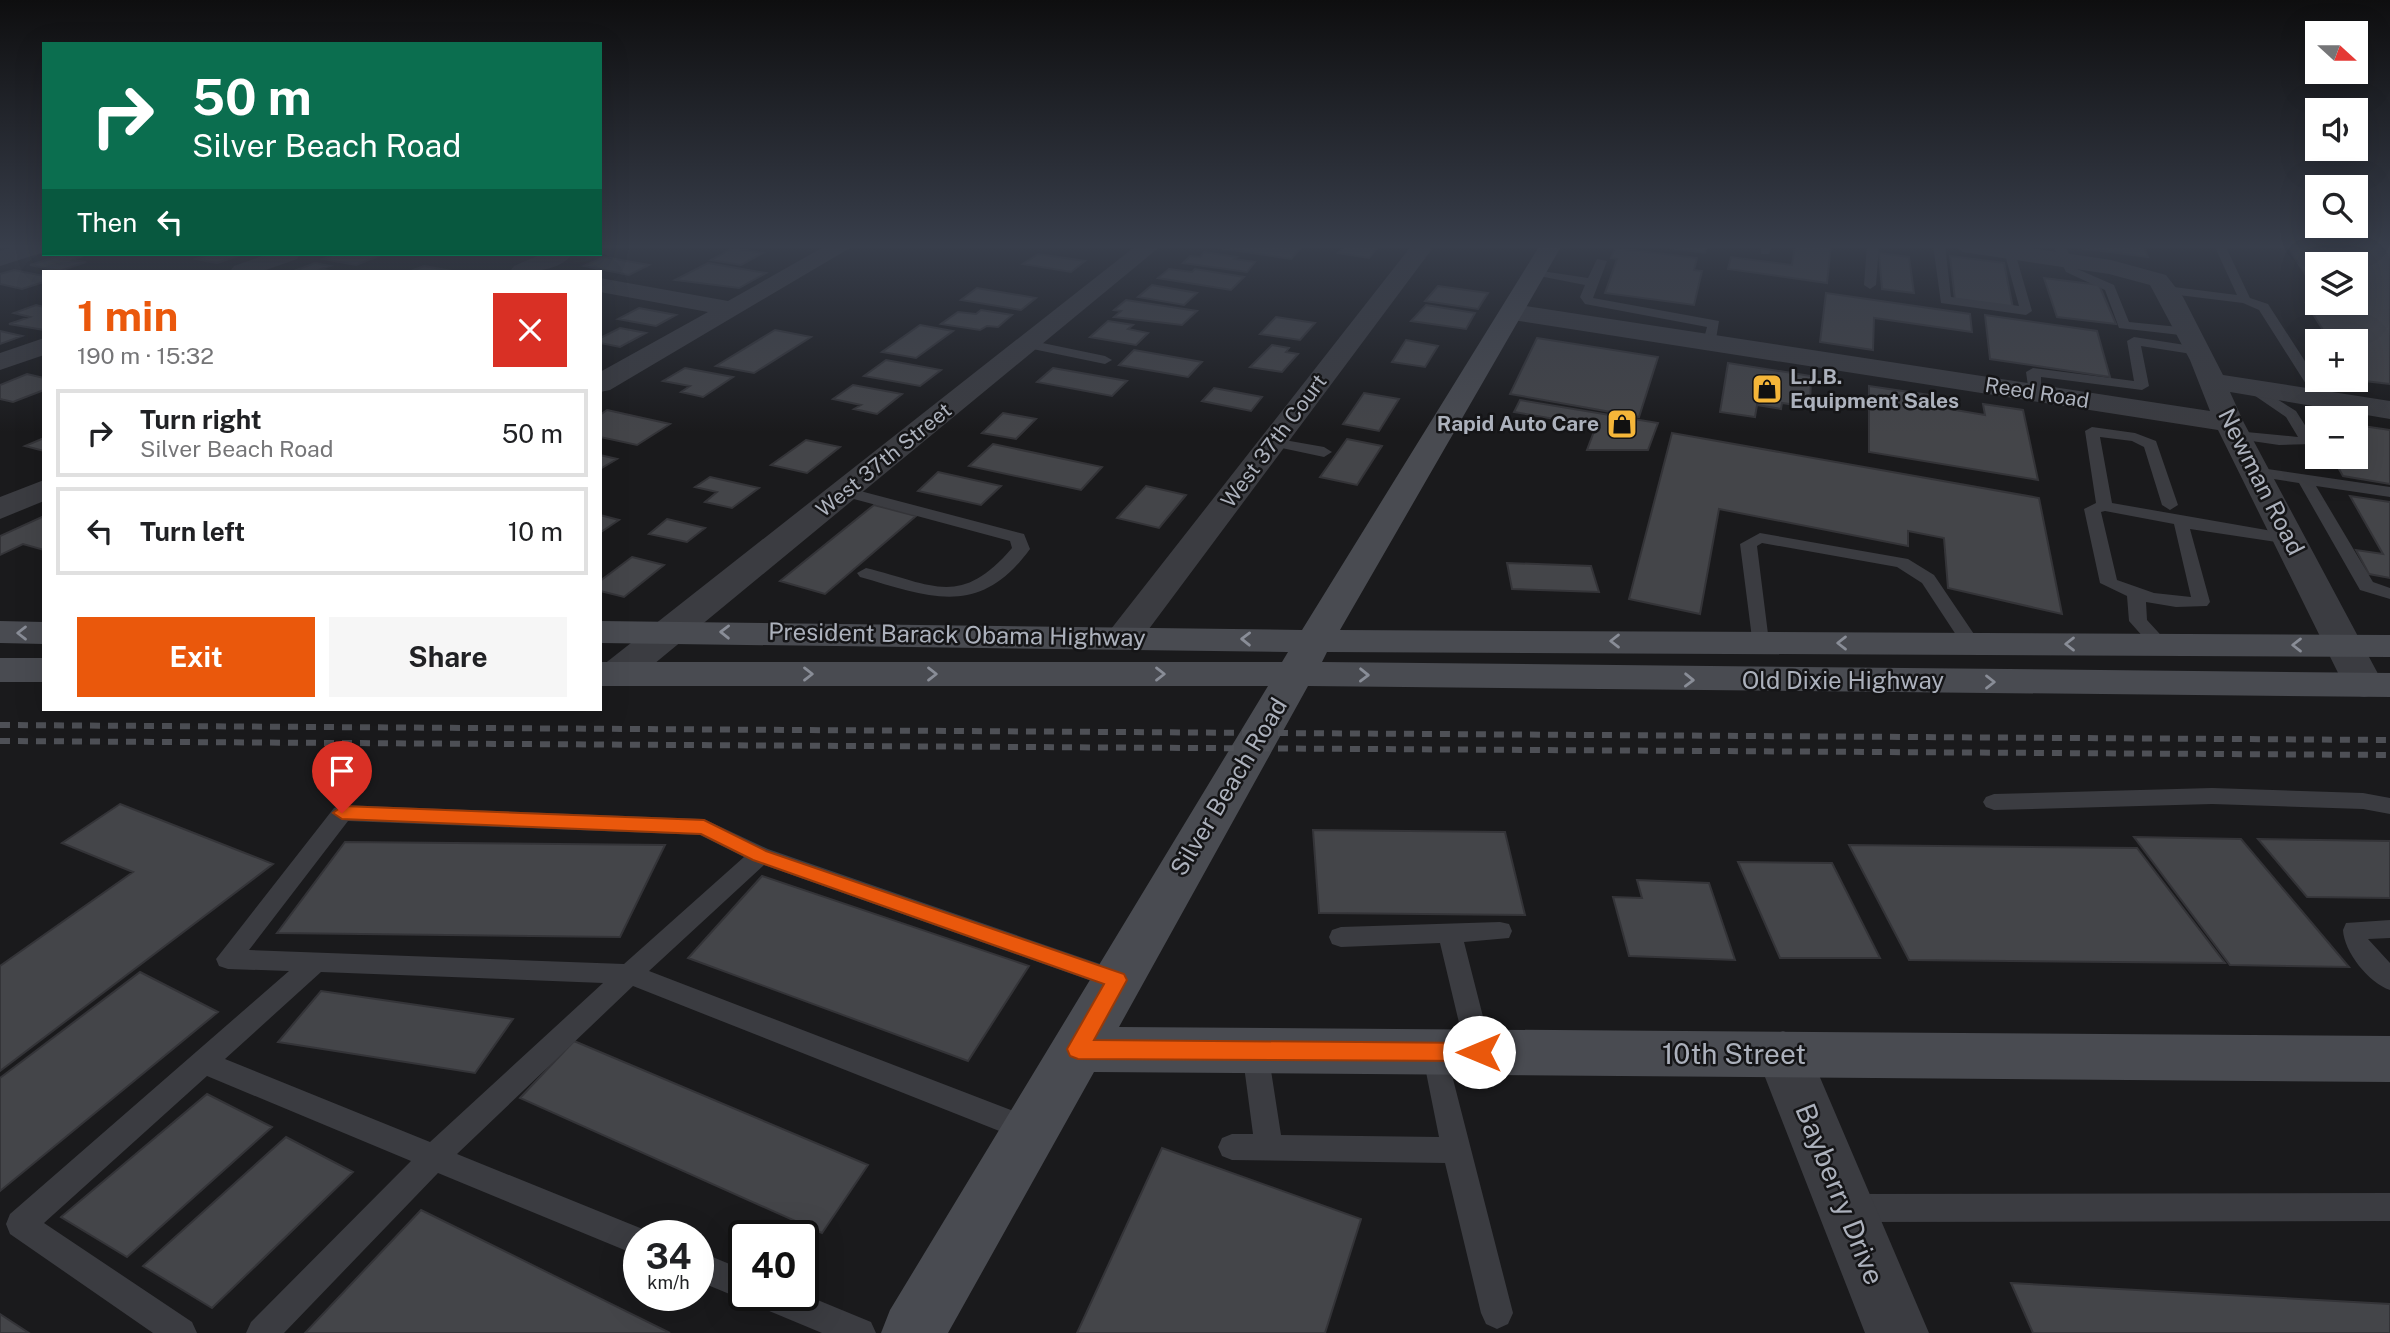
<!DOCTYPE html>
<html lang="en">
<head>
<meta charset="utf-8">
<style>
	body { margin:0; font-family:"Public Sans",sans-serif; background:#f6f6f6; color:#202124; height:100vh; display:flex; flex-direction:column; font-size:26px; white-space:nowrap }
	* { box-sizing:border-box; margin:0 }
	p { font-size:23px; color:#757577 }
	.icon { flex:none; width:38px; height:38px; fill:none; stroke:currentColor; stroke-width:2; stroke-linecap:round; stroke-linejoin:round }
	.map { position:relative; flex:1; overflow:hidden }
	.drawer { position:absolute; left:42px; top:270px; width:560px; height:441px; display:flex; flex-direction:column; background:#fff; border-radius:0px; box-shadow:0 7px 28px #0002 }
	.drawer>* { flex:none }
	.guide { position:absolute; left:42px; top:42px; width:560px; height:214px; border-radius:0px; box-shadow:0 7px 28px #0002; background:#0b6e4f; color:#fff; overflow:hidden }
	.needle { width:46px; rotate:111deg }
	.controls { position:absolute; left:2305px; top:21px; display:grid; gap:14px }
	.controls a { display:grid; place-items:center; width:63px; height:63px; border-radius:0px; background:#fff; box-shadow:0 7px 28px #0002; font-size:35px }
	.speed { position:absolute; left:623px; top:1220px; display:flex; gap:14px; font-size:35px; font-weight:700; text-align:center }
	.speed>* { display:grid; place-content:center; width:91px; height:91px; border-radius:50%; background:#fff; box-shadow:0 7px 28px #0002; line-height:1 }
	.speed small { font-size:18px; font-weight:400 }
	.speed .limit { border:4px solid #111; border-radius:10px; background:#fff; color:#111 }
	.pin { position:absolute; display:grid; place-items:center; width:60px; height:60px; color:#fff; margin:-72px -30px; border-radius:50% 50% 50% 0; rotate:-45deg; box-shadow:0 0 7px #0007 }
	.pin .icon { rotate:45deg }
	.me { position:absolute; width:77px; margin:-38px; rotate:270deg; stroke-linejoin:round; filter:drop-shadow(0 0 5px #0008) }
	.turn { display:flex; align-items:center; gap:24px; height:147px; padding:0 35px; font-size:32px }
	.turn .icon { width:91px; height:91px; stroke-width:2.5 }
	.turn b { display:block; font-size:49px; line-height:60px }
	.then { display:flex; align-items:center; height:66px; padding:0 35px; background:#0003; gap:14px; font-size:26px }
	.round { display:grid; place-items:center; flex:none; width:74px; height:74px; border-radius:0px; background:#f6f6f6 }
	.overview { display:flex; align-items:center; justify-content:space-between; height:119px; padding:0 35px }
	h1 { font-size:42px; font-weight:700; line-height:52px; color:#ea580c }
	.cta { display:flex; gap:14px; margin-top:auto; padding:14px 35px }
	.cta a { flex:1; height:80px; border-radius:0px; background:#ea580c; color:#fff; font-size:28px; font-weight:700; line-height:80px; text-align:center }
	.cta a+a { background:#f6f6f6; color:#202124 }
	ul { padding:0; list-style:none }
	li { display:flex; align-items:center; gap:21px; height:88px; margin:0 14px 10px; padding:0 21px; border:4px solid #e0e0e0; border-radius:0px }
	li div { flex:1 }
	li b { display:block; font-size:26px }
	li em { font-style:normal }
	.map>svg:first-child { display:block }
	.building { fill:#444549; stroke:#343438; stroke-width:2 }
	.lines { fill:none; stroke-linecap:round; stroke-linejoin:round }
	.lane { fill:#3b3c41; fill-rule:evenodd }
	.street { fill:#3b3c41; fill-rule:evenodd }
	.secondary { fill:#494b51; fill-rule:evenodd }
	.rail { stroke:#4e5056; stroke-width:6; stroke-dasharray:10 8; stroke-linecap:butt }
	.oneway { stroke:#898d97 }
	.route { fill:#ea580c; stroke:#983908; stroke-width:2 }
	.labels { text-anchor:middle; stroke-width:5; stroke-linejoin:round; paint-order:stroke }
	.far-poi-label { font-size:21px; font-weight:bold; fill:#acb1bc; stroke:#151517; text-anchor:start }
	.far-street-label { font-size:21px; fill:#acb1bc; stroke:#151517 }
	.street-label { font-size:24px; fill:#acb1bc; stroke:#151517 }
	.near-street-label { font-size:28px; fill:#acb1bc; stroke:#151517 }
</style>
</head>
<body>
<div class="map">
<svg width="2390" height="1333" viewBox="0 0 2390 1333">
	<rect width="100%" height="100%" fill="#1a1a1c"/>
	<!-- building -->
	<path class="building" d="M1200 245H1284L1301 248 1291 259Z
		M1345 245H1380L1369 258 1338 253Z
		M1649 245H1707L1705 253Z
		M1795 245H1831L1827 283 1728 269 1731 257 1792 265Z
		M2078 245H2143L2148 257 2079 248Z
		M2286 245H2355L2390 249V384L2356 380V341H2330L2306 303 2327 306 2325 303H2356V264H2317V292Z
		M733 248 763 253 741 265 711 260Z
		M1615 248 1697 258 1694 270 1702 271 1694 305 1605 293 1617 259 1611 258Z
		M1204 252 1237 257 1234 259 1255 262 1247 272 1183 263 1190 256 1200 257Z
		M1879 253 1909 257 1914 293 1882 289Z
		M65 254 83 256 73 260 86 262 60 271 30 265Z
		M211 254H244L217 263 196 259Z
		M336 254H367L379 256 356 265 323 259Z
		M1038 254 1085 261 1071 272 1023 264Z
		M1950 256 2004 263 2013 308 1955 300Z
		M604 257 649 265 629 275 584 266Z
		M315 263 330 266 321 269 330 271H294Z
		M708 263 766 273 739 288 675 280Z
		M424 266 452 271H411Z
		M1169 269 1192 272 1195 269 1244 277 1231 290 1158 278Z
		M14 270 44 276V282L22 289 0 284V274Z
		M2044 278 2099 285 2116 324 2057 317Z
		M1152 285 1197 293 1184 305 1138 297Z
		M1438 286 1488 293 1478 309 1425 301Z
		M977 288 1036 298 1021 310 961 300Z
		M1826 293 1970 314 1972 332 1874 318 1873 350 1820 342Z
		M1126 300 1197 311 1182 325 1114 317 1121 311 1114 310Z
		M36 305 44 307V330L9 324 30 317 14 313Z
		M1426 305 1475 313 1466 329 1411 321Z
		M639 308 676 315 656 326 618 319Z
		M981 310 1012 315 998 327 987 326 980 330 941 324 958 312 976 314Z
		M1985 315 2097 331 2110 377 1990 359Z
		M1276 317 1315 323 1300 340 1260 334Z
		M1108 321 1133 325 1128 329 1148 333 1136 345 1090 337Z
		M920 325 953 331 916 358 882 352Z
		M620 328 646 333 620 347 600 343V338Z
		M775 330 811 337 754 373 716 366Z
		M0 331 22 336 0 344Z
		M1537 338 1658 357 1639 417 1510 394Z
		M1406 340 1438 346 1425 367 1392 362Z
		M1272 345 1289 348 1286 352 1298 354 1282 372 1250 367Z
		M1134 350 1202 362 1188 377 1119 365Z
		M886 360 941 370 920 386 864 376Z
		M1728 363 1811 376 1810 407 1782 403 1781 409 1757 405 1755 417 1720 412Z
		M685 368 733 377 703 397 681 392 690 386 663 381Z
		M1053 368 1127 381 1112 396 1037 382Z
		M27 374 44 378V390L13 402 0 399V385Z
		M853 385 902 394 877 414 854 409 861 405 833 399Z
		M1869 386 1929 395 1931 406 1985 415 1983 404 2023 410 2038 480 1869 452Z
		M1214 388 1262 397 1251 411 1202 401Z
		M1364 393 1399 399 1379 431 1343 424Z
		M1520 400 1658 423 1648 450H1587L1596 426 1514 412Z
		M607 410 670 424 637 445 600 437V415Z
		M1003 413 1036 419 1016 439 982 433Z
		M2356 425 2390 430V484L2343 476 2332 457H2356Z
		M1672 433 2039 498 2062 614 1948 588 1944 538 1908 531V546L1719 509 1700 614 1629 599Z
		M44 438V451L25 446Z
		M1347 439 1382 446 1357 485 1320 477Z
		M806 440 840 447 807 473 771 465Z
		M993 444 1102 467 1081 490 969 466Z
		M600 455 617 459 600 469Z
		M938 472 1001 486 981 505 918 491Z
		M710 477 759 488 732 508 705 502 717 492 695 487Z
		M1146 486 1186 495 1159 528 1117 518Z
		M2350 496 2390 502V578L2369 574 2356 550 2383 554Z
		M874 505 916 516 825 594 780 581Z
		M600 515 619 520 601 532Z
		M44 516V550L23 544 0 555V536Z
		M667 519 705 528 687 542 649 534Z
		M632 557 664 565 624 597 600 591V581Z
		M1507 563 1591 566 1599 592 1512 589Z
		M120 804 273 864 0 1071V966L133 872 62 843Z
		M1313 830 1505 832 1525 915 1319 913Z
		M2134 837 2241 839 2349 967 2230 965Z
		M2258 839 2390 841V898L2307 897Z
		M345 842 665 845 620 937 277 933Z
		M1849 845 2137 848 2225 963 1909 960Z
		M1738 862 1832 863 1880 958H1780Z
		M762 876 1029 966 968 1061 688 958Z
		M1637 880 1709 883 1735 960 1629 956 1613 897 1642 898Z
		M140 972 218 1012 0 1191V1078Z
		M321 991 513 1019 475 1073 278 1042Z
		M574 1041 868 1165 822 1233 520 1098Z
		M207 1094 272 1127 127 1257 61 1217Z
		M286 1137 353 1172 212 1308 143 1266Z
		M1162 1148 1361 1219 1325 1333H1077Z
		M421 1210 670 1333H305Z
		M2011 1283 2390 1304V1333H2033Z
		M0 1314 29 1333H0Z"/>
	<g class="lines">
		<!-- lane -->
		<path class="lane" d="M1761 245H1773L1769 254H1761Z
			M1867 245H1879L1876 285 1870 289 1864 285Z
			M1933 245H1945L1951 297 2019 306 2004 251 2014 249 2032 311 2026 315 1941 303Z
			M2053 245H2065L2075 268 2114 285 2129 322 2189 328 2195 332 2189 336 2119 328 2105 290 2066 272Z
			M2214 245H2225L2250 298 2268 304 2330 400 2328 403H2318L2259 310 2243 303 2162 293V287L2166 286 2237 295Z
			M1597 259 1607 261 1593 298 1719 321 1715 345 1703 342 1707 327 1585 304 1580 297 1585 285 1529 274 1535 270 1588 278Z
			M2134 337 2198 347 2205 351 2198 355 2141 346 2149 386 2142 390 2041 377V396L2029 393 2026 372 2033 368 2134 381 2127 341Z
			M1028 340 1105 356 1112 360 1105 364 1023 347 1021 344Z
			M2253 384 2296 411 2315 441 2313 444 2279 445 2231 438V432L2236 431 2298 437 2286 417 2248 391V385Z
			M2092 427 2135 433 2156 441 2178 505 2170 510 2162 505 2144 447 2132 441 2100 437 2112 503 2289 534 2297 539 2289 544 2190 529 2210 602 2207 606 2176 607 2146 602 2147 620 2169 644 2160 650 2153 648 2129 621 2127 596 2100 583 2084 509 2096 503 2085 431ZM2105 511 2174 524 2191 597 2154 593 2117 580 2101 512Z
			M1273 438 1324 447 1332 452 1324 457 1268 445 1266 442Z
			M2254 467 2390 487V497L2316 486 2373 582 2390 588V599L2360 590 2299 483 2248 475V469Z
			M845 487 1024 534 1030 549C979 619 930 597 860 577L857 573 866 568C932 584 960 609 1012 548L1010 541 839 495V489Z
			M1760 533 1908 559 1934 575 1980 643 1978 647H1964L1922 583 1897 567 1762 543 1757 546 1769 642 1760 648 1753 646 1740 544Z
			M2212 788 2363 793 2390 798V814L2363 809 2212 804 1994 810 1986 807 1983 802 1986 797 1994 794Z
			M342 805 704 819 768 849 1126 973 1130 980 1126 987 1117 990 764 865 649 971 1037 1120 1041 1129 1037 1138 1027 1142 1017 1138 633 986 457 1154 650 1232 651 1236H639V1256L438 1173 284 1333H246L251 1322 411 1161 207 1076 44 1223 192 1322 197 1333H153L10 1234 6 1224 10 1214 289 971 228 969 219 966 216 959 334 808ZM348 821 700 835 744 857 624 964 249 950ZM321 972 603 983 430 1142 225 1059Z
			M2390 920V938L2368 939 2390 963V990C2369 983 2344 952 2343 930L2346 923Z
			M1500 922 1509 924 1512 931 1509 938 1464 942 1492 1052 1488 1060 1479 1063 1470 1060 1466 1052 1440 943 1341 947 1332 944 1329 937 1332 930 1341 927Z
			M1255 1040 1264 1043 1268 1051 1281 1135 1439 1137 1422 1052 1426 1044 1435 1041 1444 1044 1513 1313 1508 1324 1497 1329 1486 1324 1481 1313 1445 1163 1232 1160 1222 1156 1218 1147 1222 1138 1232 1134H1253L1242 1051 1246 1043Z
			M2390 1193V1221L1851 1222 1841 1218 1836 1208 1841 1198 1851 1194Z
			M698 1251 744 1270V1295L803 1294 871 1322 876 1333H822L757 1306 753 1297 744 1300 698 1281Z"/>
		<!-- street -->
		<path class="street" d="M18 245H44V252L0 266V251Z
			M827 245H855L610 390 600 392V372L708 312 600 292V278L728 301Z
			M1137 245H1162L631 683 617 686 603 683 600 678 603 665Z
			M1412 245H1435L1137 645 1124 648 1111 645 1105 637 1111 629Z
			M1952 245H2011L2111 260 2166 275 2183 297 2223 375 2390 401V419L2230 392 2244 423 2384 685 2378 694 2364 697 2350 694 2344 685 2218 430 1513 320 1504 317 1500 312 1504 307 1513 304 2210 411 2190 360 2150 285 2109 274 1963 252Z
			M268 254H300L297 259 263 271H230L234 266Z
			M542 254H572C559 272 530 272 510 271L514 266Z
			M44 338V355L0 370V353Z
			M44 480V501L0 519V497Z
			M1783 1031 1802 1038 1810 1054 1929 1333H1865L1756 1054 1764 1038Z"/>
		<!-- secondary -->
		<path class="secondary" d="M1540 245H1562L1340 630 2390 635V657L1327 652 1322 662 2390 673V697L1308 686 1119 1027 2390 1036V1082L1094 1072 948 1333H881L890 1310 1268 686H600V662H1282L1288 652 600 643V621L1302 630Z
			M0 621 44 622V644L0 643Z
			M0 658H44V682H0Z"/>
		<!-- rail -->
		<path class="rail" d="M0 725 2390 740
			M0 741 2390 755"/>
	</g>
	<!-- one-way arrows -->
	<defs><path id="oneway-chevron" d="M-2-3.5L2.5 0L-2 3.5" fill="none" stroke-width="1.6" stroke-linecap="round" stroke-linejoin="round" transform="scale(1.75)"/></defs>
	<g class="oneway">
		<use href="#oneway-chevron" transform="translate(725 632) rotate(-179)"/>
		<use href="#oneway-chevron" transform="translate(22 633) rotate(-180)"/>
		<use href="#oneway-chevron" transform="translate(1246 639) rotate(-179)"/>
		<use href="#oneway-chevron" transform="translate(1615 641) rotate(-180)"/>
		<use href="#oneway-chevron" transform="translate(1842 643) rotate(-180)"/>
		<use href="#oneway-chevron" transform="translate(2070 644) rotate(-180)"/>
		<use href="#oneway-chevron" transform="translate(2297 645) rotate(-180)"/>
		<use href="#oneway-chevron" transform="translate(808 674)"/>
		<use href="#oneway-chevron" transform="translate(932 674)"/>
		<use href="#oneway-chevron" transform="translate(1160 674)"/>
		<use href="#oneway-chevron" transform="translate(1364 675) rotate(1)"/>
		<use href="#oneway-chevron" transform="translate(1689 680) rotate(1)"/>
		<use href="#oneway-chevron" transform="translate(1990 682)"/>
	</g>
	<!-- sky -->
	<linearGradient id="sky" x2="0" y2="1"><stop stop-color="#0e0e0f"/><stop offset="0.57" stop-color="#383e4b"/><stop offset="1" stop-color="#383e4b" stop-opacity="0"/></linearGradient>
	<rect width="2390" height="432" fill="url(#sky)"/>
	<!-- route -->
	<path class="route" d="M342 806 704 820 766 851 1124 974 1127 980 1094 1040 1479 1043 1487 1045 1490 1052 1487 1059 1479 1061 1078 1059 1070 1056 1067 1049 1104 984 753 860 701 834 342 819 333 813Z"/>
	<!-- icons -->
	<defs>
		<g id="shop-square" transform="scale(1.575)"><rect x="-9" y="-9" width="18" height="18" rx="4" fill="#f5b639" stroke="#151517"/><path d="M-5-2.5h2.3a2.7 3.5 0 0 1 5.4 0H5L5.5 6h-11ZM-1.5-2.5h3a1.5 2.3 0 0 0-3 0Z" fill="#111"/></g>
	</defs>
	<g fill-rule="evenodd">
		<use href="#shop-square" x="1767" y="389"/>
		<use href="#shop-square" x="1622" y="424"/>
	</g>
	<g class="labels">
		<!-- far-poi labels -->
		<g class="far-poi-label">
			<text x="1790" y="384">L.J.B.<tspan x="1790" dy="24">Equipment Sales</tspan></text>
			<text x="1599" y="431" text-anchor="end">Rapid Auto Care</text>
		</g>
		<!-- far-street labels -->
		<g class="far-street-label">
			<text transform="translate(2037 393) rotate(9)" y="7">Reed Road</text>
			<text transform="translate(1274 441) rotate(-53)" y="7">West 37th Court</text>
			<text transform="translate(884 460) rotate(-39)" y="7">West 37th Street</text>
		</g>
		<!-- street labels -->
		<g class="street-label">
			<text transform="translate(2261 482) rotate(63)" y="8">Newman Road</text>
			<text transform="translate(957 635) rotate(1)" y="8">President Barack Obama Highway</text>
			<text x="1843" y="689">Old Dixie Highway</text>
			<text transform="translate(1229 787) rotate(-59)" y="8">Silver Beach Road</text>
		</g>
		<!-- near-street labels -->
		<g class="near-street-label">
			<text x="1734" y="1064">10th Street</text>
			<text transform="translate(1840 1194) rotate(68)" y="10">Bayberry Drive</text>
		</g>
	</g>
</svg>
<div class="controls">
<a><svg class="needle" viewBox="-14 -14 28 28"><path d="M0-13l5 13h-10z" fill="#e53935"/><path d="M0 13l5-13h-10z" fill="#757577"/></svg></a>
<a><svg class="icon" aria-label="sound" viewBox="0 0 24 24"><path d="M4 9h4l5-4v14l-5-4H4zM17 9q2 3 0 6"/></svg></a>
<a><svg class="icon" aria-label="search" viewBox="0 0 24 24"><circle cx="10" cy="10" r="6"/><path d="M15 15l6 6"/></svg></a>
<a><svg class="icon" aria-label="layers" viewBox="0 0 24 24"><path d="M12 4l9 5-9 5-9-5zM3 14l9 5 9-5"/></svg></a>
<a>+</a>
<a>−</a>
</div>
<div class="speed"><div>34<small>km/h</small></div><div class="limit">40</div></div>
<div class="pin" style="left:342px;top:813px;background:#d93025"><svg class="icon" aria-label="arrive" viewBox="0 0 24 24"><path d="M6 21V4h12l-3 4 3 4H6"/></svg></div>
<svg class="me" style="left:1479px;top:1052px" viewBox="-20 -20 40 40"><circle r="19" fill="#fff"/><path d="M0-13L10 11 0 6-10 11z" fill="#ea580c"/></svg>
<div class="guide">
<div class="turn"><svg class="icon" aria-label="right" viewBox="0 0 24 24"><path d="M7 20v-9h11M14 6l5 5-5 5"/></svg><div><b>50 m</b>Silver Beach Road</div></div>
<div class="then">Then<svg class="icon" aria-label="left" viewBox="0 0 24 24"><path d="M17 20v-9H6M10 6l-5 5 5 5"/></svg></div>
</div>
<section class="drawer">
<div class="overview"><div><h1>1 min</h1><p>190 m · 15:32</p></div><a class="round" style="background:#d93025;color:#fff"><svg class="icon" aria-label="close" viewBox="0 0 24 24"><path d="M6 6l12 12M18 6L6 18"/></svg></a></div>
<ul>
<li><svg class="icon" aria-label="right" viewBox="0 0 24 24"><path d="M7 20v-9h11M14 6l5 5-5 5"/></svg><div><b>Turn right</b><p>Silver Beach Road</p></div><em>50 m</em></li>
<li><svg class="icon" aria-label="left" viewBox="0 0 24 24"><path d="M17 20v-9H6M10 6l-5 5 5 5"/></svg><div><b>Turn left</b></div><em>10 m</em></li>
</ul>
<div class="cta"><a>Exit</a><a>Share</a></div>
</section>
</div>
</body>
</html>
